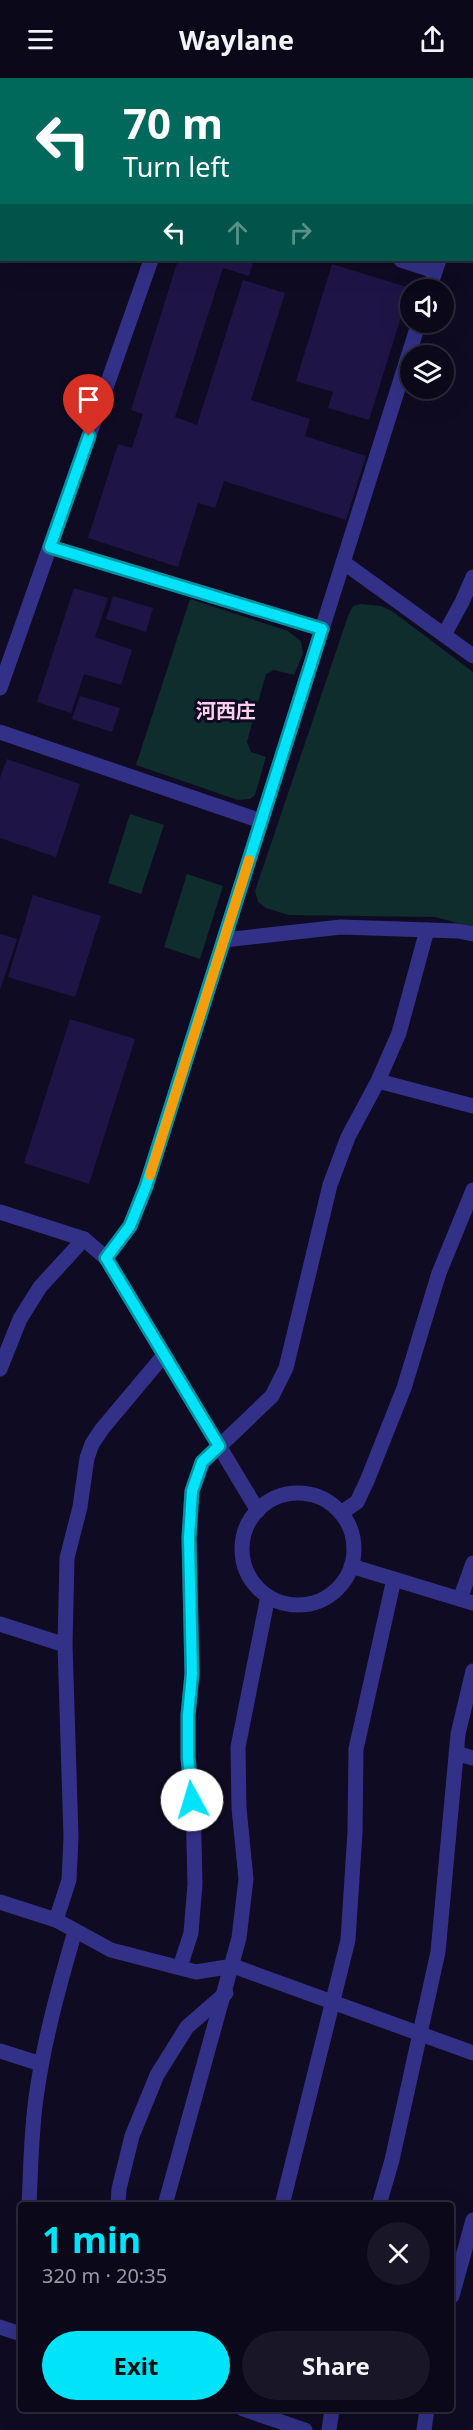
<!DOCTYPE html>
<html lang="en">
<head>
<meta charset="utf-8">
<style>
	body { margin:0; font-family:"Noto Sans","Noto Sans SC",sans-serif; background:#191627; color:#f1f3f6; height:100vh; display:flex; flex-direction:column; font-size:22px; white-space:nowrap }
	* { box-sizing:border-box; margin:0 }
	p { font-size:20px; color:#9a9aa2 }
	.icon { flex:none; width:33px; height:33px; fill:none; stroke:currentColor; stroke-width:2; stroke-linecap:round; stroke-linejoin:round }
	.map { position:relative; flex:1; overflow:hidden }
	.side { position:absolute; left:18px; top:2124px; width:436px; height:210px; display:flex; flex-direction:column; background:#0b081a; border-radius:6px; box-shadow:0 6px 24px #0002,0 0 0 2px #2b2939 }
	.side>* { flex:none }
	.hud { position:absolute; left:0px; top:0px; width:474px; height:183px; box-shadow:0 6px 24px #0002,0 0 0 2px #2b2939; background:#00695c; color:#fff; overflow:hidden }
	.fabs { position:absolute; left:400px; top:201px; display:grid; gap:12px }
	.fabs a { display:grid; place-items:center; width:54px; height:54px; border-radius:50%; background:#0b081a; box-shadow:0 6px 24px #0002,0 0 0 2px #2b2939; font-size:30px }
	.pin { position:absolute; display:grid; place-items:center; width:51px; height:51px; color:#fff; margin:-62px -26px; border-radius:50% 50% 50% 0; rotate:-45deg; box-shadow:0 0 6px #0007 }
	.pin .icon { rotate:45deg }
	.me { position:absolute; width:66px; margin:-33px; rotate:354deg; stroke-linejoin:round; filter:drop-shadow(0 0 4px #0008) }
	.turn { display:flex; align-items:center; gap:21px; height:126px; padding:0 24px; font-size:27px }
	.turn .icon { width:78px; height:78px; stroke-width:2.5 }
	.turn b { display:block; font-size:42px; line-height:51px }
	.lanes { display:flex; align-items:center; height:57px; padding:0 24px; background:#0003; justify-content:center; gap:30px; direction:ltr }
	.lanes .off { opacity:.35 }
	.round { display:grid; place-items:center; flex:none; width:63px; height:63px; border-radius:32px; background:#191627 }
	.summary { display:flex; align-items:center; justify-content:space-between; height:102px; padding:0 24px }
	h1 { font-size:36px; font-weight:700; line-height:45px; color:#00e3f8 }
	.primary-button { display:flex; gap:12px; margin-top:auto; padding:12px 24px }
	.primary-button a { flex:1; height:69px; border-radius:36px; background:#00e3f8; color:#111; font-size:24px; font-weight:700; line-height:69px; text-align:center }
	.primary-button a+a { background:#191627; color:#f1f3f6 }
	header { display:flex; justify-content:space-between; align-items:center; height:78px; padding:0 24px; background:#0b081a; font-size:27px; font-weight:700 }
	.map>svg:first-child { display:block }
	.green { fill:#0e2d2c }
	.building { fill:#1e1546 }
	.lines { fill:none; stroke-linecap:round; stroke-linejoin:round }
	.service { stroke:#333187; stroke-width:15 }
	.minor { stroke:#333187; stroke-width:15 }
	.route-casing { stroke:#0094a1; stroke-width:15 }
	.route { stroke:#00e3f8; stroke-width:10 }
	.slow { stroke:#f59e0b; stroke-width:10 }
	.labels { text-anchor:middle; stroke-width:6; stroke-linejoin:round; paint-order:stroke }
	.quarter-label { font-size:20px; font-weight:bold; fill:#ffcfee; stroke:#0f0b23 }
</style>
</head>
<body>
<header><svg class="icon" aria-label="menu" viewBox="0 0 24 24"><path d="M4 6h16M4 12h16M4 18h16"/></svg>Waylane<svg class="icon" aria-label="share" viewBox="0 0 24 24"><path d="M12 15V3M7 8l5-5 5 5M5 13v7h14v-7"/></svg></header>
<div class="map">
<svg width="473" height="2352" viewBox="0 0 473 2352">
	<rect width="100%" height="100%" fill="#0f0b23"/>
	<!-- green -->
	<path class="green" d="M190 521 288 553 301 563 303 576 294 597 274 592 266 596 247 664 251 674 266 679 255 717 250 721 238 722 136 687Z
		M361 526 381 528 392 533 473 594V849L435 839 289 837 266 830 258 824 255 813 348 538 353 528Z
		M130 736 164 747 141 816 108 805Z
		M187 796 223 808 200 881 164 869Z"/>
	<!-- building -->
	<path class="building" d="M178 182H254L249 198 223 190 175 339 197 347 243 202 285 215 251 322 310 341 305 358 366 378 346 442 224 403 215 430 198 425 178 489 88 460 118 366 132 370 143 336 131 332Z
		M332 186 410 210 369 342 328 330 333 314 296 303Z
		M74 510 108 520 95 559 132 572 121 607 84 596 71 635 37 624Z
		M113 518 153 530 146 554 106 541Z
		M80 618 120 630 112 654 72 641Z
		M7 681 80 706 56 779 0 760V700Z
		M33 817 101 838 75 919 8 899Z
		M0 856 17 861 0 912Z
		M70 941 135 961 89 1106 24 1085Z"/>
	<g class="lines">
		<!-- service -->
		<path class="service" d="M401 182 435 193
			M50 469 322 551
			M444 557 462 524 473 499
			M0 654 261 743
			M378 1003 473 1028
			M0 1291 20 1241 40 1209 84 1161
			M341 1435 357 1424 367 1403 404 1310 439 1195 473 1112
			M460 1521 473 1485
			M0 1546 65 1567
			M456 1675 473 1680
			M56 1842 69 1802 71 1759 65 1567 67 1480 80 1429 87 1380 92 1366 102 1351 164 1277
			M180 1889 191 1855 195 1806 193 1722 188 1680V1637L192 1596 189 1460 192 1413 203 1384 272 1318 286 1290 330 1107 348 1059 378 1003 399 955 427 852
			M0 1973 41 1986
			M29 2127C31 2089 31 2050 37 2013 45 1958 60 1905 75 1853
			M118 2127 119 2111 132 2058 157 1997 187 1949 226 1915
			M282 2127 348 1862 355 1754 356 1671 394 1501
			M379 2127 392 2082 438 1874 458 1656 473 1593
			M452 2218 473 2142
			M329 2352 332 2331
			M424 2352 427 2331"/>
		<!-- minor -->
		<path class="minor" d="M14 2 15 0
			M215 2 216 0
			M0 15 2 14
			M472 76 473 75
			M429 212 439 182
			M343 484 473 578
			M0 610 151 182
			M224 862 341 849 458 853 473 856
			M0 1134 84 1161 106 1180 258 1433
			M106 1180 130 1148 146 1108 419 244
			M242 1471a56 56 0 1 1 112 0a56 56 0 1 1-112 0Z
			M351 1488 473 1525
			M0 1824 56 1842 111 1872 196 1894 233 1888 473 1975
			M165 2127 239 1860 246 1801 239 1730 238 1669 268 1518
			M0 2249 21 2256
			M243 2331 305 2352"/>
	</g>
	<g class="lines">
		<!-- route casing -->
		<g class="route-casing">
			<path id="route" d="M89 358 50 469 322 551 146 1108 130 1148 106 1180 219 1368 202 1384 192 1413 189 1460 192 1596 188 1637V1680L192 1722"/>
		</g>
		<!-- route -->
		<use href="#route" class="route"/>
		<!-- slow -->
		<path class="slow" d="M150 1097 249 782"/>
	</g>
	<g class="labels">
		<!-- quarter labels -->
		<g class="quarter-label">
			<text x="226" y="640">河西庄</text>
		</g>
	</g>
</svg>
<div class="fabs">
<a><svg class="icon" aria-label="sound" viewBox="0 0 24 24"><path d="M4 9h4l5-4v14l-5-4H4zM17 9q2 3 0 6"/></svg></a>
<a><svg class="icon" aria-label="layers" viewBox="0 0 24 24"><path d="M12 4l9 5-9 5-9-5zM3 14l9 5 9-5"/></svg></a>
</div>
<div class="pin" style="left:89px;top:358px;background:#d93025"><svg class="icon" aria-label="arrive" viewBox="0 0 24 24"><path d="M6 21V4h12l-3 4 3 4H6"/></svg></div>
<svg class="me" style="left:192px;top:1722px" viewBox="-20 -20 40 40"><circle r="19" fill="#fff"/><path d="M0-13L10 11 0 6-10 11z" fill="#00e3f8"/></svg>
<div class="hud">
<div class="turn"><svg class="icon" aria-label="left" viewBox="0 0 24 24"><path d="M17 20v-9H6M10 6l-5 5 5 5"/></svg><div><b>70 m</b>Turn left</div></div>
<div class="lanes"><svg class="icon" aria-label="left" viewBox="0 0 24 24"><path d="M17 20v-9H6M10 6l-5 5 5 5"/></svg><svg class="icon off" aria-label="ahead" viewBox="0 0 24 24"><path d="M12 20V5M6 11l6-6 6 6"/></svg><svg class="icon off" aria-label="right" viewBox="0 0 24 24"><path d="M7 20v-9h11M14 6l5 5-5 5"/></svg></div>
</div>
<section class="side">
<div class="summary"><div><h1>1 min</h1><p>320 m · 20:35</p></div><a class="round"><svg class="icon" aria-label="close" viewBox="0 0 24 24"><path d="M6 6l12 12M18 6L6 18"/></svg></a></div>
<div class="primary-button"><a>Exit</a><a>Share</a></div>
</section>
</div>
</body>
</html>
